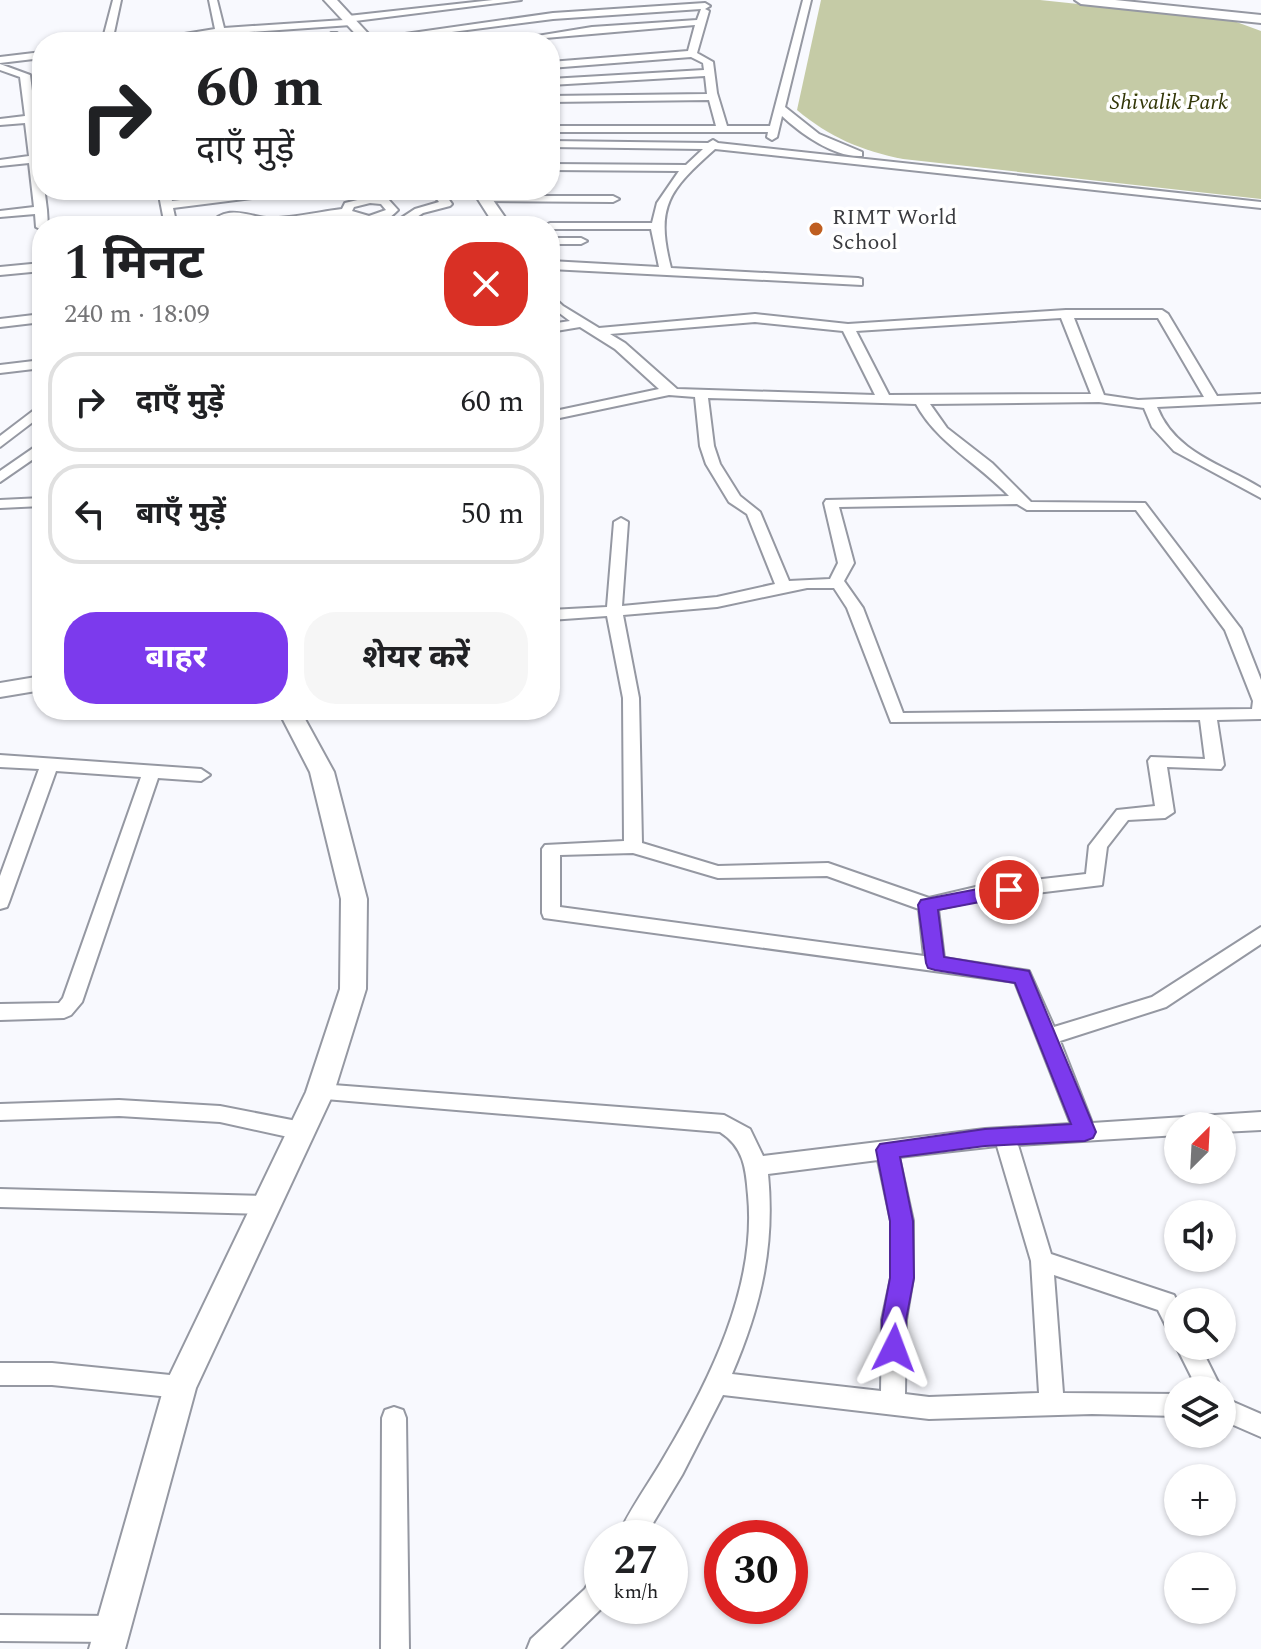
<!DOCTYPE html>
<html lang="hi">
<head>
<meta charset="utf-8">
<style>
	body { margin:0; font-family:Spectral,"Noto Sans Devanagari",serif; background:#f6f6f6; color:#202124; height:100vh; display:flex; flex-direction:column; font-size:30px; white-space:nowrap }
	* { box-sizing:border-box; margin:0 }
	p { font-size:26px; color:#757577 }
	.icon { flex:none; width:44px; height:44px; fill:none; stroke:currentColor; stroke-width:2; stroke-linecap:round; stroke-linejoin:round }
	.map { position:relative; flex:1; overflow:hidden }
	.panel { position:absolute; left:32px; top:216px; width:528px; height:504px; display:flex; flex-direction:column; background:#fff; border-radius:32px; box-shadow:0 2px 6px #0004 }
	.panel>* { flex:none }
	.hud { position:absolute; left:32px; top:32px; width:528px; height:168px; border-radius:32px; box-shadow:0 2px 6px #0004; background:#fff; color:#202124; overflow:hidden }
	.needle { width:52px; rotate:24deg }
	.tools { position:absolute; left:1164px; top:1112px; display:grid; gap:16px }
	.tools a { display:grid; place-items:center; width:72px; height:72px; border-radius:50%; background:#fff; box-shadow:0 2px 6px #0004; font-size:40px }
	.speed { position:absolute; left:584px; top:1520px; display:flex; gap:16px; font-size:40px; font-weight:700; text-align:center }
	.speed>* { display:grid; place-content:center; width:104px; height:104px; border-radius:50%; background:#fff; box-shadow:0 2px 6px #0004; line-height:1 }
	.speed small { font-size:20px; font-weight:400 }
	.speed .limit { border:12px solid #d22; background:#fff; color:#111 }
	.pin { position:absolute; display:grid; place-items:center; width:68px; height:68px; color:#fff; margin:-34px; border:4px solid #fff; border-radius:50%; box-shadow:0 2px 8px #0007 }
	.me { position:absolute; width:88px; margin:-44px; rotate:3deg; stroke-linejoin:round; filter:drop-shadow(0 0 6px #0008) }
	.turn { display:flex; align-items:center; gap:28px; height:168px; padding:0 32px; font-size:36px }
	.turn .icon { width:104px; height:104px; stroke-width:2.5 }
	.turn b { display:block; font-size:56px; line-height:68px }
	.round { display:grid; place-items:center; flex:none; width:84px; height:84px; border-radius:32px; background:#f6f6f6 }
	.head { display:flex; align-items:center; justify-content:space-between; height:136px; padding:0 32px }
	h1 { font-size:48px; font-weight:700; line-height:60px }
	.action { display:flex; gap:16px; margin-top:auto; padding:16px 32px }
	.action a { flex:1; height:92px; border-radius:32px; background:#7c3aed; color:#fff; font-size:32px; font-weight:700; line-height:92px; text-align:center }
	.action a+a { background:#f6f6f6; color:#202124 }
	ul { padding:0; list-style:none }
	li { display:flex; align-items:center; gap:24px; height:100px; margin:0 16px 12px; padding:0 16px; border:4px solid #e0e0e0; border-radius:32px }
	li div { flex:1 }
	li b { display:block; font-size:30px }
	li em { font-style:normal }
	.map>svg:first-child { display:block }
	.green { fill:#c5cba6 }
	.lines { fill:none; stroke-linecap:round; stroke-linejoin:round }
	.minor-casing { stroke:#9598a2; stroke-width:4 }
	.tertiary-casing { stroke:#9598a2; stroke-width:4 }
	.minor { fill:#fff; fill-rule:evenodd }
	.tertiary { fill:#fff; fill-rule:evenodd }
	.route { fill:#7c3aed; stroke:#51269a; stroke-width:2 }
	.poi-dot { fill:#bf5e20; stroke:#fff; stroke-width:3 }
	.labels { text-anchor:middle; stroke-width:7; stroke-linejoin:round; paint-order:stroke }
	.far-park-label { font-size:22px; font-style:italic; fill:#323607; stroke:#fff }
	.far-poi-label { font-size:22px; fill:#3a3b3f; stroke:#fff; text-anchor:start }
</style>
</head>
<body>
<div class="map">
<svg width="1261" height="1649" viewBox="0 0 1261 1649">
	<rect width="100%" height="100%" fill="#f8f9fe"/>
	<!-- green -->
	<path class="green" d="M821 0H1040L1231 20 1261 31V199L903 159C862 151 829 137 797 110Z"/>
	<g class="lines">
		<!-- minor casing -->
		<g class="minor-casing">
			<path id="minor" d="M113 0H121L112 42H102Z
				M209 0H217L224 28 344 20 348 16 493 0H521L355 21 351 25 220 34 156 42 160 38 215 29Z
				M803 0H811L785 107 819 134 862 152V156C835 158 801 134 782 116L777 137 772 140 767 137 768 132H550V126H716L709 100 550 102V96L707 94 705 76 550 85V79L704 70 703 63 691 57 550 68V62L688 51 695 25 500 42 592 27 697 20 701 9 553 19 374 42 363 40 553 13 705 3 710 6 705 9 709 11 697 53 713 62 717 93 727 126H770Z
				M331 33H337L345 42H335Z
				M284 39 301 42H279Z
				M42 52V58L0 63V57Z
				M0 64 30 75 47 210 48 226H42V230L36 227 35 214 0 217V211L34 207 29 163 0 166V160L29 156 25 123 0 125V119L25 116 20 77 0 70Z
				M713 140 718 143 1261 202V208L715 149C669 190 655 206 671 268L858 278 862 279V285L550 269V261L659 267 651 229H550V226H544L550 223H652L657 203 679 171 550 170V164L686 165 703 149 550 147V141L708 143Z
				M158 190H170L172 201 264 190H298L292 193 173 208 177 226H165Z
				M430 190H442L452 204 450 206 423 213 403 226H389L415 209 439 202Z
				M485 196H613L619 199 613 202 481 201 479 199Z
				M370 197 388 199 398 210C375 234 362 216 340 216 318 216 285 219 266 226H254V221C235 215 225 226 208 226 226 204 244 215 266 218 283 220 323 211 342 209L345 203ZM370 203 381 204 386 210 369 216 352 211 354 207Z
				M550 238H581L587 241 581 244H550Z
				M42 263V271L0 275V267Z
				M550 294 563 306 599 328 755 314 848 324 1066 310H1162L1168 314 1217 396 1261 394V402L1157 407C1175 453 1222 464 1261 488V498L1174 451 1152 427 1144 408 1099 402 930 404 947 428 992 463 1031 502 1145 503 1241 629 1261 680V719L1217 720 1224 765 1221 769 1167 767 1174 812 1165 818 1128 820 1107 847 1102 885 980 900 938 909 944 958 1029 971 1054 1027 1152 997 1261 927V944L1166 1007 1060 1041 1092 1123 1261 1112V1130L1222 1132V1126H1178V1135L1018 1145 1051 1254 1174 1295 1178 1303V1337L1170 1334 1158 1310 1054 1275 1063 1393 1178 1394V1416L1092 1414 929 1419 723 1395 682 1475 644 1538H617C629 1510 648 1485 663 1459 709 1382 757 1287 748 1195 746 1169 744 1147 720 1132L313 1098 310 1092 313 1086 320 1084 724 1115 750 1129 763 1156 985 1129 1071 1124 1015 982 544 918 542 913V849L545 845 624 841 623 698 607 616 550 620V610L607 607 614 522 621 518 628 522 622 606 717 597 775 584 747 514 729 502 706 464 700 446 695 397 669 395 550 420V412L659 389 615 349 580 327 550 332V324L570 321 550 306ZM1061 318 1091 394 889 395 856 331ZM1074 318H1158L1204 397 1138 400 1104 395ZM755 322 843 331 875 395 677 389 625 343 610 334ZM708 398 916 404C937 443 979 464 1009 496L826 500 824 503 838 563 830 579 789 581 760 512 740 496 720 464 714 446ZM1017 504 1027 510H1136L1225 630 1253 701 1252 709 903 713 863 608 844 581 854 563 839 507ZM807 588H834L847 608 891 722 1200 720 1205 759 1151 757 1148 761 1155 806 1117 810 1089 846 1086 874 980 886 929 898 828 863 718 866 642 843 639 698 623 615 717 607ZM633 853 718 878 827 876 919 909 924 956 560 907V855ZM997 1146 1031 1261 1039 1393 929 1397 905 1394 906 1320 913 1278V1221L899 1157ZM878 1160 891 1221V1278L882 1320 881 1391 732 1374C761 1306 775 1247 768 1174Z
				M42 314V322L0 327V319Z
				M42 360V368L0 373V365Z
				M42 404V415L0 447V436Z
				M42 442V453L0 482V471Z
				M42 498V506L0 508V500Z
				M0 755 201 769 210 775 201 781 158 778 82 1002 71 1015 64 1018 0 1020V1004L59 1003 63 998 141 777 56 771 9 902 7 907 0 909V876L39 769 0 767Z
				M119 1100 220 1106 302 1122 310 1125 313 1131 310 1137 302 1140 220 1122 119 1116 0 1120V1104Z
				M0 1189 266 1196 274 1198 277 1205 274 1212 266 1214 0 1207Z
				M1178 1342V1346H1200L1222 1390H1198L1176 1346Z
				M0 1363H52L180 1376 189 1379 192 1387 189 1395 180 1398 52 1385H0Z
				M1222 1397 1261 1414V1437L1222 1420Z
				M394 1407 403 1410 406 1418 409 1649H381L382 1418 385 1410Z
				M602 1571 603 1607 560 1649H527L531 1639 585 1589 593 1575Z
				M0 1615 113 1616 122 1620 126 1629 122 1638 113 1642 0 1641Z"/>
		</g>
		<!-- tertiary casing -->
		<g class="tertiary-casing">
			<path id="tertiary" d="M324 0H337L376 42H363Z
				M1075 0H1115L1261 15V23L1081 4Z
				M472 190H486L511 226H495Z
				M42 676V690L0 697V683Z
				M278 710H300L334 772 367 899 366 989 334 1092 196 1388 125 1649H89L164 1387 306 1092 340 989 341 899 310 772Z"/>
		</g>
		<!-- minor -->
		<use href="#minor" class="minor"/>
		<!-- tertiary -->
		<use href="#tertiary" class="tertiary"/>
	</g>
	<!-- route -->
	<path class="route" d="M1009 883 1018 890 1016 895 938 910 944 957 1029 971 1096 1132 1093 1138 1085 1141 985 1146 900 1157 913 1221 914 1278 906 1320V1348L902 1356 894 1359 886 1356 882 1348V1320L890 1278V1221L876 1150 880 1144 985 1129 1071 1124 1015 983 935 970 928 968 926 963 918 905 921 900Z"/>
	<!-- markers -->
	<circle class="poi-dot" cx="816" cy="229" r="8"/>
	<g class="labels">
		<!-- far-park labels -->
		<g class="far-park-label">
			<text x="1169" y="109">Shivalik Park</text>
		</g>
		<!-- far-poi labels -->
		<g class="far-poi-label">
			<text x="832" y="224">RIMT World<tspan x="832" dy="25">School</tspan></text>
		</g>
	</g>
</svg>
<div class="tools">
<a><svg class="needle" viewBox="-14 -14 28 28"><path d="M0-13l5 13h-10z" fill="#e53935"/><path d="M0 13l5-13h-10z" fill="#757577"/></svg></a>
<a><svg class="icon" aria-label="sound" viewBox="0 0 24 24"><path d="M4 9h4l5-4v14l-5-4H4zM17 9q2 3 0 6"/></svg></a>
<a><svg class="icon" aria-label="search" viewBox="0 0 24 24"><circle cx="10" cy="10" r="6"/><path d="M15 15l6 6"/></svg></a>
<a><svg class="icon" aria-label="layers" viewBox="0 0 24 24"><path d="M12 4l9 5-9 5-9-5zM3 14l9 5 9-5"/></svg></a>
<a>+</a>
<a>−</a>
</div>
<div class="speed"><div>27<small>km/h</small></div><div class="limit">30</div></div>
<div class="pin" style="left:1009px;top:890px;background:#d93025"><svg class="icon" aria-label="arrive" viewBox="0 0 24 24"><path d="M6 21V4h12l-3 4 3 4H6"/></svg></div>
<svg class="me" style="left:894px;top:1348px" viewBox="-20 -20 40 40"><path d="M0-17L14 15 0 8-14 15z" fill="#7c3aed" stroke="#fff" stroke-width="4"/></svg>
<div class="hud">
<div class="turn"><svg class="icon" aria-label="right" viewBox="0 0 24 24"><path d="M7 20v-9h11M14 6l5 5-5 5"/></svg><div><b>60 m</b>दाएँ मुड़ें</div></div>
</div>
<section class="panel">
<div class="head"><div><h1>1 मिनट</h1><p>240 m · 18:09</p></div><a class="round" style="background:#d93025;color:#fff"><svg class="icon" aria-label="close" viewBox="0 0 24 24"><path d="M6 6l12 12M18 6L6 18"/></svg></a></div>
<ul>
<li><svg class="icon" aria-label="right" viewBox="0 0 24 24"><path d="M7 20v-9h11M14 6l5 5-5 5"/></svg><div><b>दाएँ मुड़ें</b></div><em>60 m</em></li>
<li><svg class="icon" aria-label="left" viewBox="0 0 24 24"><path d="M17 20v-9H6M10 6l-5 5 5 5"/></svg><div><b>बाएँ मुड़ें</b></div><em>50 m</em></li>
</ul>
<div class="action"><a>बाहर</a><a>शेयर करें</a></div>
</section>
</div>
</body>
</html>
